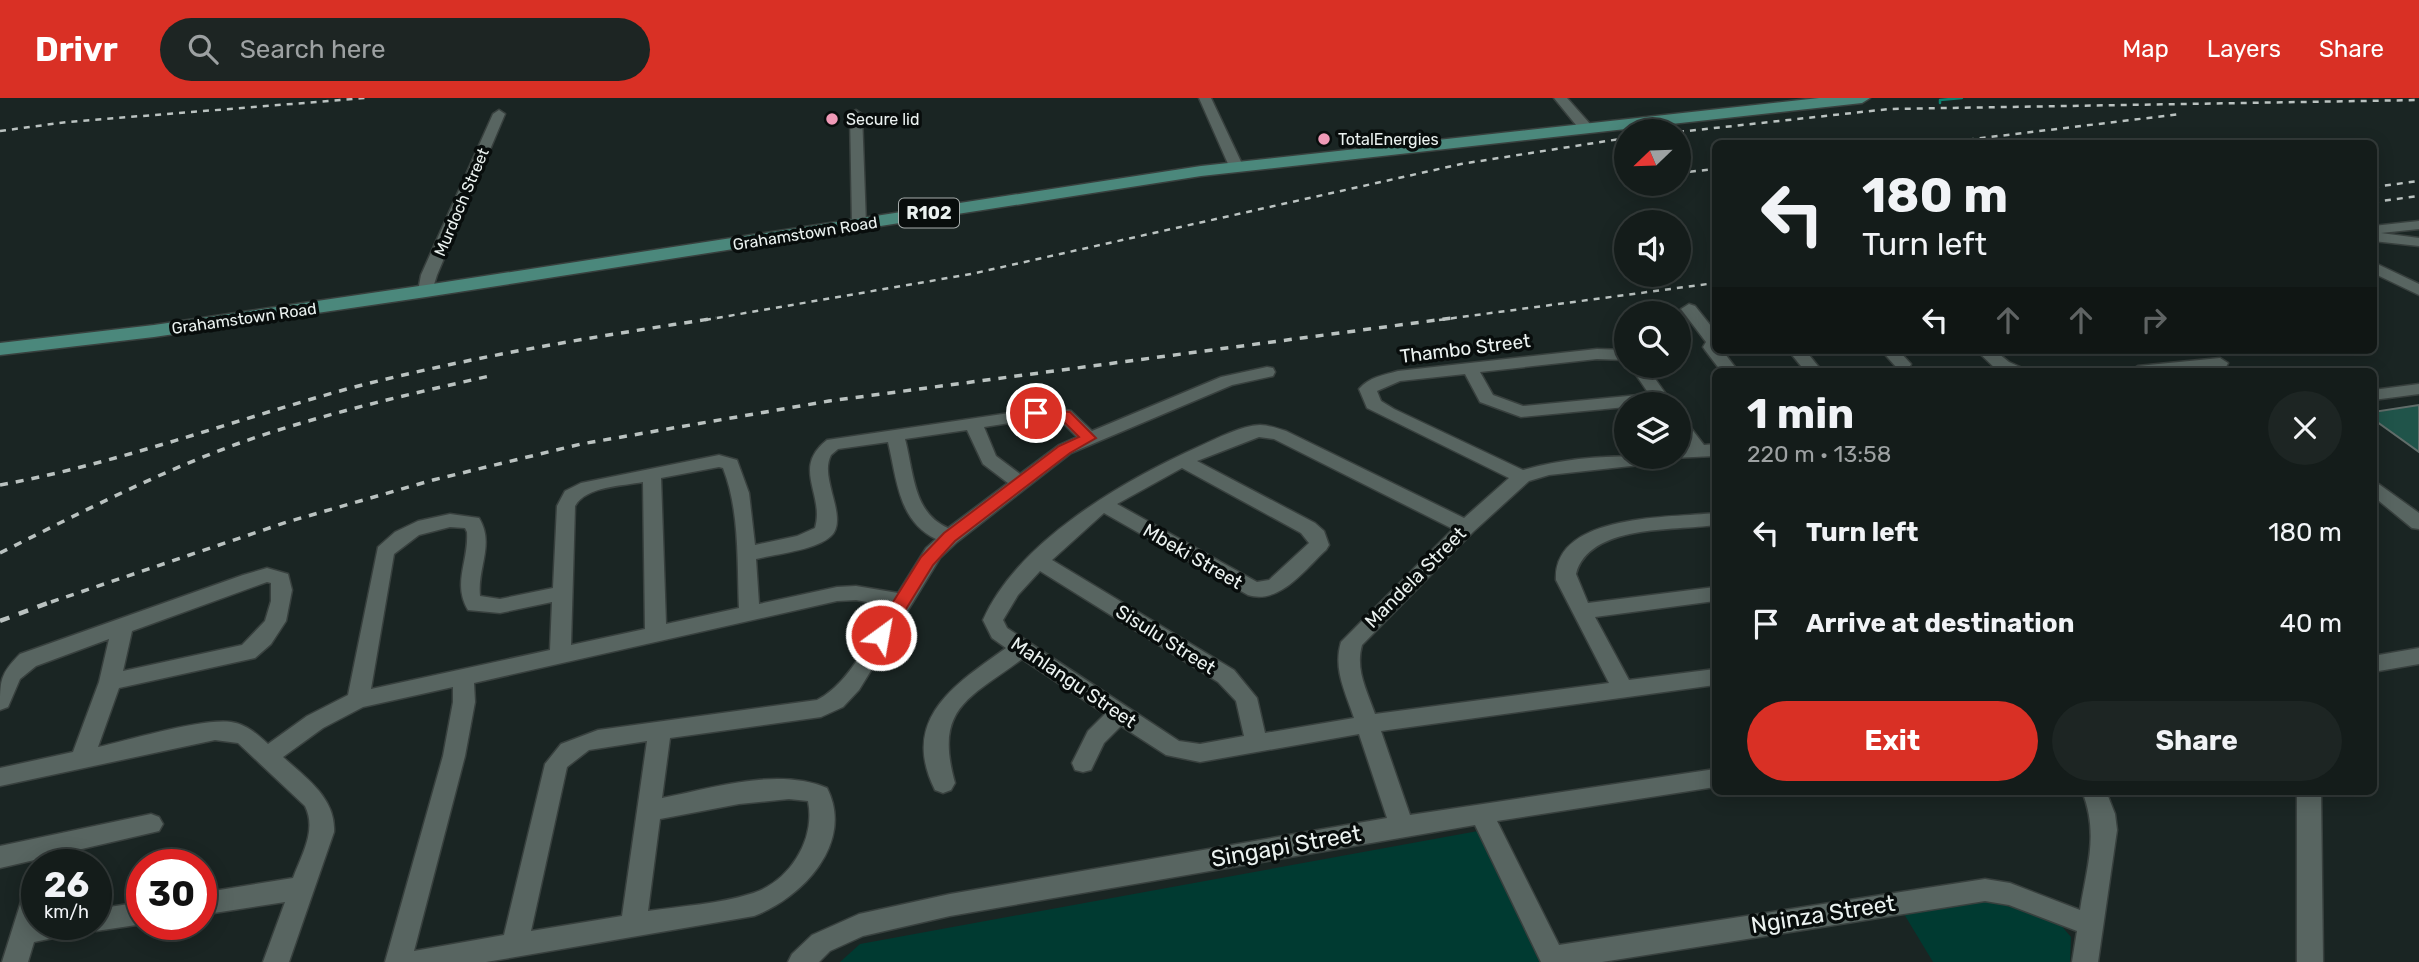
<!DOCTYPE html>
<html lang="en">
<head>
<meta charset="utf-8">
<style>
	body { margin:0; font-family:Rubik,sans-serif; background:#1d2523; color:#f1f3f6; height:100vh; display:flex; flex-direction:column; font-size:26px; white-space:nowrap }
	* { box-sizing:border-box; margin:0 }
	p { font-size:23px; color:#9da1a2 }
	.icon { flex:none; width:38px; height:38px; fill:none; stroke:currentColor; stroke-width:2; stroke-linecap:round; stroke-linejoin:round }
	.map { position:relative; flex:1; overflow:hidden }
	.side { position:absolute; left:1712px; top:270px; width:665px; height:427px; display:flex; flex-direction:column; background:#141c1a; border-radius:10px; box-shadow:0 4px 18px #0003,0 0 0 2px #333a39 }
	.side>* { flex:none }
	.hud { position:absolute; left:1712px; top:42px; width:665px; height:214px; border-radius:10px; box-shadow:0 4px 18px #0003,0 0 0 2px #333a39; background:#141c1a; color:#f1f3f6; overflow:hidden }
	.needle { width:46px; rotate:247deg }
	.buttons { position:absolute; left:1614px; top:21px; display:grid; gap:14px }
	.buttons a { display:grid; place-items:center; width:77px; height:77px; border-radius:50%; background:#141c1a; box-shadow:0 4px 18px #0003,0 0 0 2px #333a39; font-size:35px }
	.speed { position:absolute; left:21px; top:751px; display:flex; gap:14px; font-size:35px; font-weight:700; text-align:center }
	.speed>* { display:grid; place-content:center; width:91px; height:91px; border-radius:50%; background:#141c1a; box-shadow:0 4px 18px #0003,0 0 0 2px #333a39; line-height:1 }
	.speed small { font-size:18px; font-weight:400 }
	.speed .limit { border:10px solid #d22; background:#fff; color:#111 }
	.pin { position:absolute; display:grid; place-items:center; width:60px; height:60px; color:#fff; margin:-30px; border:4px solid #fff; border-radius:50%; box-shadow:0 2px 7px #0007 }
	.me { position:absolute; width:77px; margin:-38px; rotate:32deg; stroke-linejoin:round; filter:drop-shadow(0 0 5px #0008) }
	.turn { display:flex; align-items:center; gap:24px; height:147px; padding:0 35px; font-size:32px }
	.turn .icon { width:91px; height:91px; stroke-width:2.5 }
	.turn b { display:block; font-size:49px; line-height:60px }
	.lanes { display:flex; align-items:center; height:66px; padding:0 35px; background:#0003; justify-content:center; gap:35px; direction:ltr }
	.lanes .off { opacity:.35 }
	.round { display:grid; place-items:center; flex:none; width:74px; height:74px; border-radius:37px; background:#1d2523 }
	.overview { display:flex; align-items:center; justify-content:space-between; height:119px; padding:0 35px }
	h1 { font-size:42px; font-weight:700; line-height:52px }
	.cta { display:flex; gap:14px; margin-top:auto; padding:14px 35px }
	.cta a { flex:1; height:80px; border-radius:42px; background:#d93025; color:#fff; font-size:28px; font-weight:700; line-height:80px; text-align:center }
	.cta a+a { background:#1d2523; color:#f1f3f6 }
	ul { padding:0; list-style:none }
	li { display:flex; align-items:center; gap:21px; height:91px; padding:0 35px }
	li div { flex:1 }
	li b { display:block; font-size:26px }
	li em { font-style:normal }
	header { display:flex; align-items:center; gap:42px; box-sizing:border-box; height:98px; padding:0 35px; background:#d93025; color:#fff }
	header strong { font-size:33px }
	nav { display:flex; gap:38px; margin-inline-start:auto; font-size:24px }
	.search { width:490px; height:63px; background:#1d2523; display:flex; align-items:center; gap:18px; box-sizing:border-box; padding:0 24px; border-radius:38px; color:#9da1a2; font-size:26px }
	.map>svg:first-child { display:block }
	.green { fill:#003a31 }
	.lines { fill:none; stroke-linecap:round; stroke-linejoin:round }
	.stream { stroke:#0d816f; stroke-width:2.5 }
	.building { fill:#20544a; stroke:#616d6a; stroke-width:2 }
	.minor-casing { stroke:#38403e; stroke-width:3 }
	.major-casing { stroke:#38403e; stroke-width:3 }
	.minor { fill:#586561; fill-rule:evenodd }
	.major { fill:#4b887c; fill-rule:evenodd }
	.rail-far2 { stroke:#bac2c0; stroke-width:2.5; stroke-dasharray:6 6; stroke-linecap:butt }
	.rail-far1 { stroke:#bac2c0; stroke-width:3.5; stroke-dasharray:8 8; stroke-linecap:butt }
	.rail { stroke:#bac2c0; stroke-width:4.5; stroke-dasharray:10 10; stroke-linecap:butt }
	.route { fill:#d93025; stroke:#8d1f18; stroke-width:2 }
	.poi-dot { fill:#f09ab7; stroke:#080d0c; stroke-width:2.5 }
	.labels { text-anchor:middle; stroke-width:7; stroke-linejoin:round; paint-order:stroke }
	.far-poi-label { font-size:16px; fill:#ebf2f0; stroke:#080d0c; text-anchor:start }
	.far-street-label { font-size:16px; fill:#ebf2f0; stroke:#080d0c }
	.shield { fill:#080d0c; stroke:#a7adac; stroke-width:2 }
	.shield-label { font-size:18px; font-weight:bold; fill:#ebf2f0 }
	.street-label { font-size:19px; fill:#ebf2f0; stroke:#080d0c }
	.near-street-label { font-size:23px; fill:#ebf2f0; stroke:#080d0c }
</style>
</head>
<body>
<header>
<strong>Drivr</strong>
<div class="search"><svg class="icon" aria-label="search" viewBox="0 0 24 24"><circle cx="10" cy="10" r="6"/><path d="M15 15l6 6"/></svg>Search here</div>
<nav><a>Map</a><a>Layers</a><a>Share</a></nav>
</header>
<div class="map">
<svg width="2419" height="864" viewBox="0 0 2419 864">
	<rect width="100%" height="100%" fill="#1a2523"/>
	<!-- green -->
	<path class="green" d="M1478 733 1540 864H840L860 846Z
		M1989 802 2059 825 2071 839 2070 864H1933L1904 816Z"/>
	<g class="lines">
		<!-- stream -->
		<path class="stream" d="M1940 5V2L1962 0"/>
	</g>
	<!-- building -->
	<path class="building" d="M2419 307V354L2373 321V314Z"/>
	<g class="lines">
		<!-- minor casing -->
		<g class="minor-casing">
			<path id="minor" d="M1199 0H1211L1243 68 1241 71 1229 68Z
				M1554 0H1567L1591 27V33H1581Z
				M499 12 505 16 437 177 431 196H421L418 193 421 177 493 16Z
				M856 12 862 16 866 126 859 130 852 126 850 16Z
				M2419 123V131L2381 135 2419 140V148L2373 143V128Z
				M2373 164 2419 186V197L2373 175Z
				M1689 206 1695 208 1715 233V252H1722L1738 273H1721L1705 252 1703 249 1706 244 1681 211Z
				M1597 251 1626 252V262L1597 261 1480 274 1493 297 1523 308 1649 296 1630 268H1646L1673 306H1626V309L1521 319 1480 304 1465 276 1400 283 1377 293 1381 303 1394 311 1523 372C1571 358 1620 357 1667 359L1658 365 1549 377 1529 383 1473 434 1362 547C1355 572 1367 593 1375 616L1609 585 1556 482C1553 415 1671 420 1715 415V427C1674 433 1589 426 1576 476L1588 505 1715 489V503L1595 519 1629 582 1715 571V587L1381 633 1410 717 1715 671V689L1497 723 1559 847 1985 781 2010 785 2080 812C2087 768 2099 736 2082 693H2106L2115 716 2117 732 2098 864H2072L2077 833 2009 807 1985 803 1602 864H1541L1475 727 950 818 863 838 830 853 819 864H788L792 856 812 837 859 816 950 796 1387 720 1359 636 1200 664 1166 657 1121 628 1104 645 1091 672 1083 674 1075 672 1072 665 1088 633 1105 616 1022 561C968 601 934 610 955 685L951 692 943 695 935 692C899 620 956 586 1006 550L992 540 983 522C1018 443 1124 382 1200 348 1218 340 1240 328 1260 327 1269 327 1278 331 1286 333L1464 420 1509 380 1367 310 1359 291C1369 279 1384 277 1398 273ZM1259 339 1274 341 1453 431 1341 544C1333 571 1345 593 1354 620L1265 635 1257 600 1234 572 1052 462 1104 415 1248 497C1280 507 1305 471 1326 452L1329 447 1324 433 1315 425 1197 363ZM1182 370 1301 435 1309 445 1269 482 1257 484 1117 406ZM1040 473 1218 584 1236 603 1244 638 1200 646 1179 643 1007 530 1003 522 1018 497Z
				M1788 252H1805L1822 273H1805Z
				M1881 252H1898L1911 266 1909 270H1897Z
				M1976 252H1994L2009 264 2029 273 1997 272Z
				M2220 260 2228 265 2226 269 2189 273H2130L2138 268Z
				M1267 269 1273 270 1275 274 1273 278 1232 287 1071 355 957 444 940 460 859 592 843 609 821 619 670 640 662 700C713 690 778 669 827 690 855 745 802 800 754 818L486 864H385L443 658 453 604V589L363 609 323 630 283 659C306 680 336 700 334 734L289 864H263L285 804 201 817V795L293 780C302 756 317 732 305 708L238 645 215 642 0 688V670L73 654 99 584 109 541 36 568 20 581 8 609 0 612C0 582 0 576 20 556L243 477 267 470 288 476 292 492 286 523 271 546 255 560 119 590 98 649C129 642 203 620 231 624 246 626 257 636 268 646L307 618 348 597 378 449 395 434 418 423 450 416 479 420C495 446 477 470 480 498L500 501 553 490 557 408 565 393 581 385 719 357 737 362 749 395 755 447 797 438 815 430C825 396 791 370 827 342L1050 309 1071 313 1092 333 1221 279ZM1050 319 1059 321 1077 339 1059 347 1020 376 996 358 984 329ZM967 332 983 366 1008 385 948 430C913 415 914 375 905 341ZM888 344C897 381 898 423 936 441L926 450 898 495 856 488 837 489 759 506 756 461C776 456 817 452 831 438 842 428 835 407 832 395 829 382 825 369 831 357L838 351ZM719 369 723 370C740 413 737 465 739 510L666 526 661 380ZM643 384 645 531 571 547 575 408C586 388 623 388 643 384ZM450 429 465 430 467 434C469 463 452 485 468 512L500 515 552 504 550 552 371 591 394 456 419 437ZM267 484 271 485V503L265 523 242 547 123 573 132 533ZM856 502 889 508C870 538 851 585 817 602L598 632 561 646 545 666 504 837 414 853 465 658 475 604 474 585 837 503ZM647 643 622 818 531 833 567 669 589 652ZM789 701 808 703C816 742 789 785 750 796 718 806 681 808 648 813L660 721 739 706Z
				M2419 286V296L2373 302V292Z
				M1678 320 1684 321 1704 347 1715 346V358L1672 360 1678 359V350L1686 349 1678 338Z
				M2373 382 2419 415V431L2412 430 2373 398Z
				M2419 550V566L2373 574V558Z
				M2297 693H2321L2323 864H2297Z
				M151 716 159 719 163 726 159 733 0 770V748Z
				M37 780V826H96V811L142 804 143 826 96 833 86 828 83 834 34 844 28 864H2L25 791 28 783Z"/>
		</g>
		<!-- major casing -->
		<g class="major-casing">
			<path id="major" d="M1819 0H1870L1862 5 1201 78 426 199 154 239 0 257V245L154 227 426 187 1201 68Z"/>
		</g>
		<!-- minor -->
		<use href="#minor" class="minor"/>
		<!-- major -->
		<use href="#major" class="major"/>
		<!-- rail-far2 -->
		<path class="rail-far2" d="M0 33 67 24 366 0
			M1678 34 1889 11 2419 2
			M1932 46 2181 16
			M1678 75 1715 71
			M2373 89 2419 83
			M2373 104 2419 98
			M705 222 971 176 1461 66 1626 40
			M1439 222 1715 185"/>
		<!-- rail-far1 -->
		<path class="rail-far1" d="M0 387C119 365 231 323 347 291 468 259 592 239 716 220
			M0 455C84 413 168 369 257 339 335 313 414 295 494 277
			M51 504 287 424 433 382 581 346 829 303 1452 220"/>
		<!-- rail -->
		<path class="rail" d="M0 523 56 502"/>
	</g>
	<!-- route -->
	<path class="route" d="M1036 311 1070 314 1096 340 1070 355 955 443 933 467 887 542H875L872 537 875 533 921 459 944 435 1059 348 1079 339 1061 321 1031 318 1029 315Z"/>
	<!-- markers -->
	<g class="poi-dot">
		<circle cx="832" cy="21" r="7"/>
		<circle cx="1324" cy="41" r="7"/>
	</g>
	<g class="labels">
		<!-- far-poi labels -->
		<g class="far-poi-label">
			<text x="846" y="27">Secure lid</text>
			<text x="1338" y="47">TotalEnergies</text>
		</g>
		<!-- far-street labels -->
		<g class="far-street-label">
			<text transform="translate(461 104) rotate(-67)" y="6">Murdoch Street</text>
			<text transform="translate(805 135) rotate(-9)" y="6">Grahamstown Road</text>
			<text transform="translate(244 220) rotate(-8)" y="6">Grahamstown Road</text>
		</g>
		<!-- shield labels -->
		<rect class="shield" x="899" y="100.5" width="60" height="29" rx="5"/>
		<g class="shield-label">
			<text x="929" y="121">R102</text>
		</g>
		<!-- street labels -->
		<g class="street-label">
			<text transform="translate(1465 250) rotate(-7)" y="7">Thambo Street</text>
			<text transform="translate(1193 458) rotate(30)" y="7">Mbeki Street</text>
			<text transform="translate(1415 479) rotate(-45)" y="7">Mandela Street</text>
			<text transform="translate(1166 541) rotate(32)" y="7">Sisulu Street</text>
			<text transform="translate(1074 584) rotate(34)" y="7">Mahlangu Street</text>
		</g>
		<!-- near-street labels -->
		<g class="near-street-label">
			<text transform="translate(1286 748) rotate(-10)" y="8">Singapi Street</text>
			<text transform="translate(1823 816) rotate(-9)" y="8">Nginza Street</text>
		</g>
	</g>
</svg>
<div class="buttons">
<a><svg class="needle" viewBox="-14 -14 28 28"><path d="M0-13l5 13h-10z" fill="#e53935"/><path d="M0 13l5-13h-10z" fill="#9da1a2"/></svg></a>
<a><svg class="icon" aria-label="sound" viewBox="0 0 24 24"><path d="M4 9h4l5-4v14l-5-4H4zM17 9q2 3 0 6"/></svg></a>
<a><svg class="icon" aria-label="search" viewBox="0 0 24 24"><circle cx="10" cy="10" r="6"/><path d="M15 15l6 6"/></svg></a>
<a><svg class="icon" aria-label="layers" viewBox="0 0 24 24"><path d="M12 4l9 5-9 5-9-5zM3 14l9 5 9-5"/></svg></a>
</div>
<div class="speed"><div>26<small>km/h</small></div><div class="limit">30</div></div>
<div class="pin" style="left:1036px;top:315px;background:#d93025"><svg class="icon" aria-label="arrive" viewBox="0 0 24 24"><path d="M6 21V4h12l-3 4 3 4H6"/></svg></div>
<svg class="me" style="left:881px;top:537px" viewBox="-20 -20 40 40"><circle r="17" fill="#d93025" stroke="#fff" stroke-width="3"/><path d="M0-11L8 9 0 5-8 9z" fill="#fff"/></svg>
<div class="hud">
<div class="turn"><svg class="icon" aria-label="left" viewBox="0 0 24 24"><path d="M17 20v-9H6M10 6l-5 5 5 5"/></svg><div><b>180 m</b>Turn left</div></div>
<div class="lanes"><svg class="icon" aria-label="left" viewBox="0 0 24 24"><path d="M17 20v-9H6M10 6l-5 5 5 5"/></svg><svg class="icon off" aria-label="ahead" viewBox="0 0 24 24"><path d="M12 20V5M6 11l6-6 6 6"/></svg><svg class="icon off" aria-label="ahead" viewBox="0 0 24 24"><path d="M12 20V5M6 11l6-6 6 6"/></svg><svg class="icon off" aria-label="right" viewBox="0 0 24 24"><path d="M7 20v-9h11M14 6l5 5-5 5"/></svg></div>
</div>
<section class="side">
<div class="overview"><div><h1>1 min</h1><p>220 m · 13:58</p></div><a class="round"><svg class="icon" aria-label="close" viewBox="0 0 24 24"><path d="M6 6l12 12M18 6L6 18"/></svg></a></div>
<ul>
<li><svg class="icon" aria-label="left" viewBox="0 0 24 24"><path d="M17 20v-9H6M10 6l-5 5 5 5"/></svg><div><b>Turn left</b></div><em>180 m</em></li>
<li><svg class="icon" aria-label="arrive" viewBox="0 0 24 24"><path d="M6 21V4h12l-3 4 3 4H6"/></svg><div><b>Arrive at destination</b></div><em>40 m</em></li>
</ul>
<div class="cta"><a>Exit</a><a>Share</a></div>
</section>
</div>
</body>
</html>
